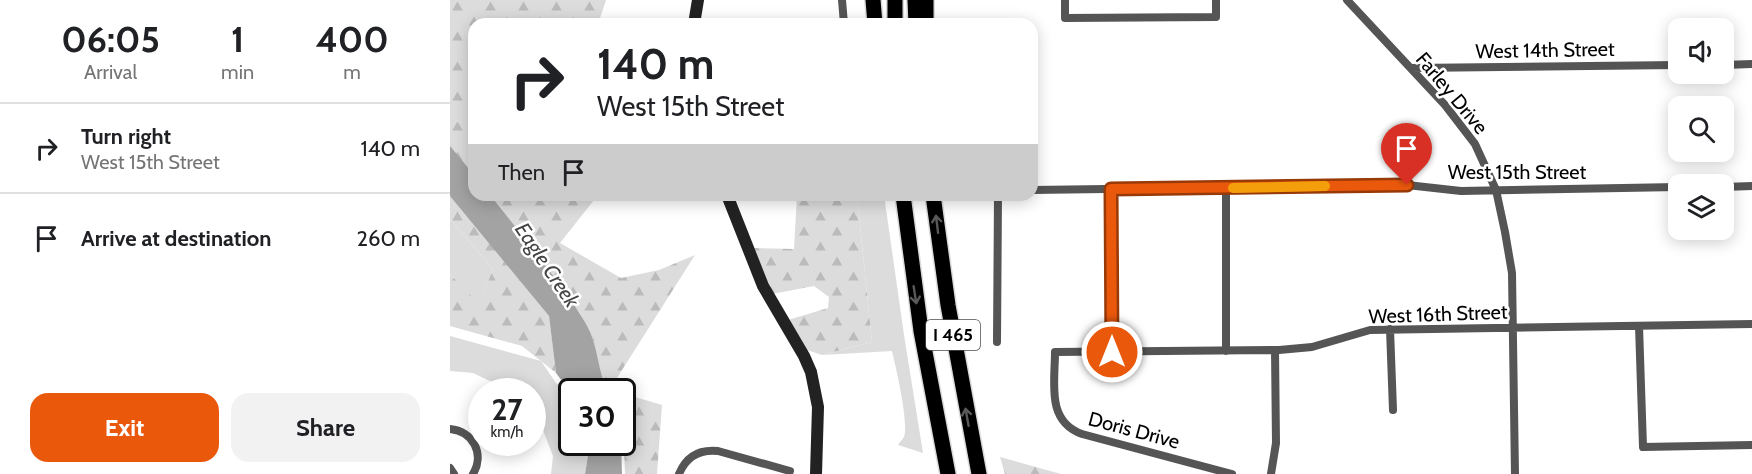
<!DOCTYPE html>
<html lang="en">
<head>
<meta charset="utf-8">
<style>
	body { margin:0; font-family:Cabin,sans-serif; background:#f2f2f2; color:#202124; height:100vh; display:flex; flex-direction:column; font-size:22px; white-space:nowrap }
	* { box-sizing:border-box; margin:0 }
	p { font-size:20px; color:#757577 }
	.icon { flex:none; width:33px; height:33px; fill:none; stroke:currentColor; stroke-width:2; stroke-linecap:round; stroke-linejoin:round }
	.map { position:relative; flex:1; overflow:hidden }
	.drawer { display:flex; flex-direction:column; background:#fff; width:450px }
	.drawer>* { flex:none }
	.banner { position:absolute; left:18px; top:18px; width:570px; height:183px; border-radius:18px; box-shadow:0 3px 15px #0003; background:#fff; color:#202124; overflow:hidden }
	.buttons { position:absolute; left:1218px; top:18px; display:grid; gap:12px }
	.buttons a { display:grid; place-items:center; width:66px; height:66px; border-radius:12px; background:#fff; box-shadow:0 3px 15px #0003; font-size:30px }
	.speed { position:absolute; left:18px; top:378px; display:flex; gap:12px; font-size:30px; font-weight:700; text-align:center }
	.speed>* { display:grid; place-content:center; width:78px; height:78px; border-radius:50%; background:#fff; box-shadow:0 3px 15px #0003; line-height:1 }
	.speed small { font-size:15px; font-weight:400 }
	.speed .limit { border:3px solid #111; border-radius:9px; background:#fff; color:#111 }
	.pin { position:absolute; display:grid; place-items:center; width:51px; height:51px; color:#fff; margin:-62px -26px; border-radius:50% 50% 50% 0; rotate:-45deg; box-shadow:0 0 6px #0007 }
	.pin .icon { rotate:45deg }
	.me { position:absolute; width:66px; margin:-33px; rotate:0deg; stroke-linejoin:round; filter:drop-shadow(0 0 4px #0008) }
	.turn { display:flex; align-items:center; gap:21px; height:126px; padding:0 30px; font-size:27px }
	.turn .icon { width:78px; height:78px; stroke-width:2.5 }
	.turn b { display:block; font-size:42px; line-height:51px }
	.then { display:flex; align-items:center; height:57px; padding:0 30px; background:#0003; gap:12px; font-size:22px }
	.eta { display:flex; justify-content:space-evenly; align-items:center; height:102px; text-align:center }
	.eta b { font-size:36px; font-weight:800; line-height:42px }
	.cta { display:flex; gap:12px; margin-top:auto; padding:12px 30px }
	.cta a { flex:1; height:69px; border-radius:18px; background:#ea580c; color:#fff; font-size:24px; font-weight:800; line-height:69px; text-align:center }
	.cta a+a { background:#f2f2f2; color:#202124 }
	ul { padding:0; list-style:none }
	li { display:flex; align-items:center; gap:18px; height:90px; padding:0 30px; border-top:2px solid #e0e0e0 }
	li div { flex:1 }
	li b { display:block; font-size:22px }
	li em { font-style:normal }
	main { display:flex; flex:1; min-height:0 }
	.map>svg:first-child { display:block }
	.grass { fill:#dcdcdc }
	.forest { fill:url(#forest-firs) }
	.water { fill:#a3a3a3 }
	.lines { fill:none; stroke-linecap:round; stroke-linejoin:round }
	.highway-casing { stroke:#dbdbdb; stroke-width:18 }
	.street { stroke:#555; stroke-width:8 }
	.secondary { stroke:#222; stroke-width:12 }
	.highway { stroke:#000; stroke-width:15 }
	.oneway { stroke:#595959 }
	.route-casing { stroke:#983908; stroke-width:15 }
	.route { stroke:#ea580c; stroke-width:10 }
	.slow { stroke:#f59e0b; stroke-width:10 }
	.labels { text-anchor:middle; stroke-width:5; stroke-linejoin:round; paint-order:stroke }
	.shield { fill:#fff; stroke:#4c4c4c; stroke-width:1.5 }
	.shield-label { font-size:18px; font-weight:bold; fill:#000 }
	.street-label { font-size:20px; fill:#000; stroke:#fff }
	.water-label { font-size:21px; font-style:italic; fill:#444; stroke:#fff }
</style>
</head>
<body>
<main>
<section class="drawer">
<div class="eta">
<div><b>06:05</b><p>Arrival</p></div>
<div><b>1</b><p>min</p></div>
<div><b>400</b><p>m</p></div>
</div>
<ul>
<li><svg class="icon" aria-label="right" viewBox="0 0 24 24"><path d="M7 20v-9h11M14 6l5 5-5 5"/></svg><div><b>Turn right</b><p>West 15th Street</p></div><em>140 m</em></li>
<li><svg class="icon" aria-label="arrive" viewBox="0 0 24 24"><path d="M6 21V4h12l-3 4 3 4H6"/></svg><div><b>Arrive at destination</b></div><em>260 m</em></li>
</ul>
<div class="cta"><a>Exit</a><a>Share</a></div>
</section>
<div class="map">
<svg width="1302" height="474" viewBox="0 0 1302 474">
	<defs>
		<pattern id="forest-firs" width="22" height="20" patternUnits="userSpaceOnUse" patternTransform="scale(1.5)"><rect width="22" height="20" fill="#dcdcdc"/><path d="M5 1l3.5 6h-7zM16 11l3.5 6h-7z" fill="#bbb"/></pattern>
	</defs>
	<rect width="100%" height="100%" fill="#fff"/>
	<!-- grass -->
	<path class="grass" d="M407 195H434L454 335 473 453 448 445C449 443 453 439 454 437 459 423 446 368 442 351L372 355 422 342Z
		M0 219 43 269 29 305 0 274Z
		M0 336 91 361 106 383 121 396 122 442 140 443 135 474H101L103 456 91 425 83 416 82 392 61 391 23 373 0 371Z"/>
	<!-- forest -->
	<path class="forest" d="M0 0H156L148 24H24V177L0 149Z
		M0 193 99 316 106 373 72 346 0 326V274L29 304 43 269 0 219Z
		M39 195H148L110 243 171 278 209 270 245 255 160 389 168 391H158V389L155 388 152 379 142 336 131 315 94 263Z
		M347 195H407L422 342 372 355 354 349 338 320 378 308 379 297 364 286 322 294 302 248 344 249Z
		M172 393 212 405 207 474H175Z
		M550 457 611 474H555Z"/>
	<!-- water -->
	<path class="water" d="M0 146 24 175V195H40C65 226 90 258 114 290 123 304 134 318 141 334 148 352 149 373 157 391L122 392 121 393 106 373 99 316 0 196Z
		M140 443H171L172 474H135Z"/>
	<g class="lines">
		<!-- highway casing -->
		<g class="highway-casing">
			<path id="highway" d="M423 0 425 24
				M445 0V24
				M465 0 466 24
				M476 24V0
				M453 195 471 331 498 474
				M483 195 498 305 529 474"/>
		</g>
		<!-- street -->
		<path class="street" d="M392 0 394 24
			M615 0V18L766 17V0
			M897 0 995 105 1025 144 1046 190 1055 232 1062 273 1065 474
			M1274 65 1302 64
			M961 68 1228 65
			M1274 187 1302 186
			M776 188V351
			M661 189V352
			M582 190 957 185 1011 191 1228 187
			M1189 326 1193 447 1302 445
			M940 329 943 410
			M547 342 548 195
			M0 429C23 431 35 454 23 474
			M0 468 4 474
			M229 474C236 457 249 449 268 451L340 471
			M782 474 632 434C596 421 605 383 605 352L829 350 862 347 920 330 1302 324
			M821 474 826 443 825 350"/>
		<!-- secondary -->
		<path class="secondary" d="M244 24 248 0
			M277 195 313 286 354 356 361 372 368 407 366 474"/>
		<!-- highway -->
		<use href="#highway" class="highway"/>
	</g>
	<!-- one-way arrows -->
	<defs><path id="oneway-shaft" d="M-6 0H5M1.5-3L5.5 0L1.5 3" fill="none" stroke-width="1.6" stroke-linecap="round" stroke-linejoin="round" transform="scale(1.5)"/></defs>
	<g class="oneway">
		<use href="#oneway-shaft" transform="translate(487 224) rotate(-97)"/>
		<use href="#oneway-shaft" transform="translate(465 295) rotate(81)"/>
		<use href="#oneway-shaft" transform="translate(517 417) rotate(-100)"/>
	</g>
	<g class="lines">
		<!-- route casing -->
		<g class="route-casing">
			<path id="route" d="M662 352 661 189 957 185"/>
		</g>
		<!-- route -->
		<use href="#route" class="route"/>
		<!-- slow -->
		<path class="slow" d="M783 188 875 186"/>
	</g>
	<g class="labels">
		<!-- shield labels -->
		<rect class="shield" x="476" y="320" width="54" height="30" rx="4.5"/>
		<g class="shield-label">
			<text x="503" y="341">I 465</text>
		</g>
		<!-- street labels -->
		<g class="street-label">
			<text transform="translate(1095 50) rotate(-1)" y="7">West 14th Street</text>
			<text transform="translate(1002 93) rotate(50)" y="7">Farley Drive</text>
			<text x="1067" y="179">West 15th Street</text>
			<text transform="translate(988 314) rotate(-2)" y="7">West 16th Street</text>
			<text transform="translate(684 430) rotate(15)" y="7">Doris Drive</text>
		</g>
		<!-- water labels -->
		<g class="water-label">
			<text transform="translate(97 265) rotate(56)" y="7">Eagle Creek</text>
		</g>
	</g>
</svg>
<div class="buttons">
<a><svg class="icon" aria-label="sound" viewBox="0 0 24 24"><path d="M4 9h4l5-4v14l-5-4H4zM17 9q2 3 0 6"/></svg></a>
<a><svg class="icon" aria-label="search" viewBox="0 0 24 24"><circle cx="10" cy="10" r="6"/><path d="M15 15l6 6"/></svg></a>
<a><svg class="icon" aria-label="layers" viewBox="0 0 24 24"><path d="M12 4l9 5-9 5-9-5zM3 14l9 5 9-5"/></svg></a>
</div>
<div class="speed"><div>27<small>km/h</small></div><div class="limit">30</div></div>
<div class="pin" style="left:957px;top:185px;background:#d93025"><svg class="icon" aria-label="arrive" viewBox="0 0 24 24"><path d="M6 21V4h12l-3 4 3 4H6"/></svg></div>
<svg class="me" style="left:662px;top:352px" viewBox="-20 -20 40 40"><circle r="17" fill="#ea580c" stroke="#fff" stroke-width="3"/><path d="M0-11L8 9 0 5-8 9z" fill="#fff"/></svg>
<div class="banner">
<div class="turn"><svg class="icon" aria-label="right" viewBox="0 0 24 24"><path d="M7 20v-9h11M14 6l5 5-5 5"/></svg><div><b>140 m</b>West 15th Street</div></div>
<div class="then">Then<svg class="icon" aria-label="arrive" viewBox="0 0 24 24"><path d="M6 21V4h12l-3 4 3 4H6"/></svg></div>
</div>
</div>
</main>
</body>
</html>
